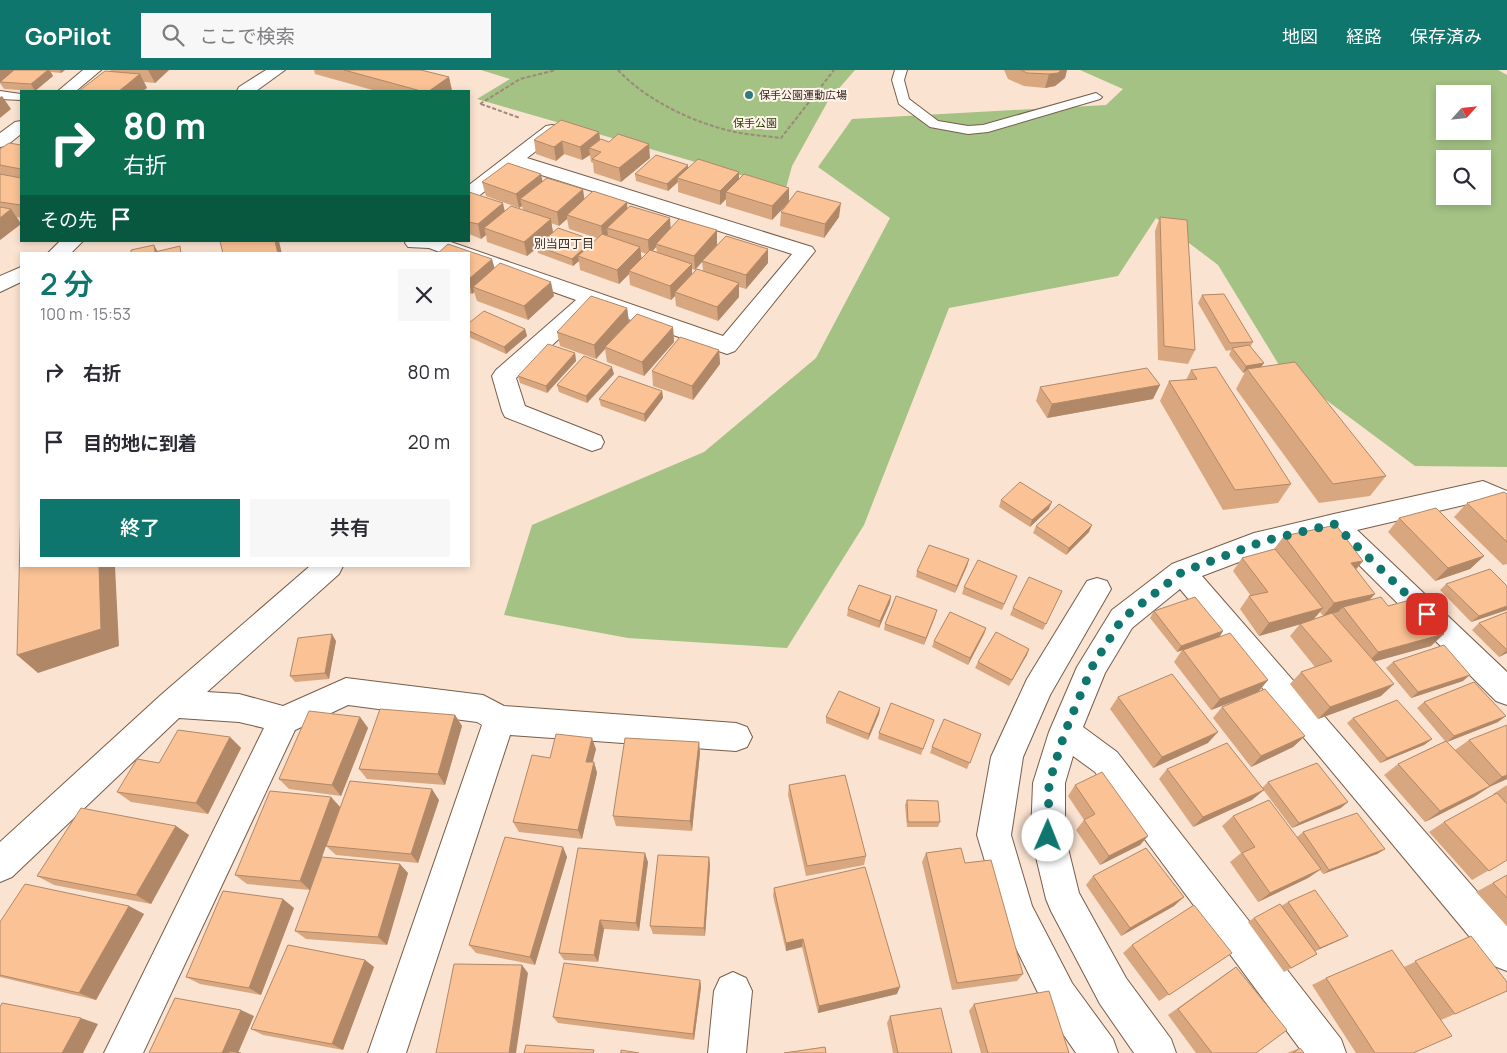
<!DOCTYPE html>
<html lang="ja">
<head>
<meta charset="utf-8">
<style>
	body { margin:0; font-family:Manrope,"Noto Sans JP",sans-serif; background:#f7f7f7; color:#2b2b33; height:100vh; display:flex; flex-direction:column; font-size:19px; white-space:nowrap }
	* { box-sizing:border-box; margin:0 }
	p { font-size:16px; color:#7c7c81 }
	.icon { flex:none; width:28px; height:28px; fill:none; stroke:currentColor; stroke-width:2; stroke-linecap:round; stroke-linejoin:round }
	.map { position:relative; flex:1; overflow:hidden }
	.drawer { position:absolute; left:20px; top:182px; width:450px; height:315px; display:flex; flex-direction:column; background:#fff; border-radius:0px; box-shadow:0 2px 8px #0003 }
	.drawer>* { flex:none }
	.top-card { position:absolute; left:20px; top:20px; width:450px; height:152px; border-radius:0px; box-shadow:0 2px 8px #0003; background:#0b6e4f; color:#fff; overflow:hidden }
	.needle { width:32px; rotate:63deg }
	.fabs { position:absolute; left:1436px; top:15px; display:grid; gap:10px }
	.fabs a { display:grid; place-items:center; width:55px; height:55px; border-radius:0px; background:#fff; box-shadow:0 2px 8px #0003; font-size:25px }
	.pin { position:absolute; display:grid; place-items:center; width:42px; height:42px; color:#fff; margin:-21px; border-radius:10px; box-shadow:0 2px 8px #0006 }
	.me { position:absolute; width:55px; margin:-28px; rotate:1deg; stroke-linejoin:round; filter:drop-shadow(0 0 4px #0008) }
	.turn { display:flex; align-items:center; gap:18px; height:105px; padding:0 20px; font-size:22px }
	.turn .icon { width:65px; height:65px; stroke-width:2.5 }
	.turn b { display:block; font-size:35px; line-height:42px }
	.then { display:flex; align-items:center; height:48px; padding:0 20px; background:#0003; gap:10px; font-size:19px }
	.round { display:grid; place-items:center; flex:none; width:52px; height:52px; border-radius:0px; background:#f7f7f7 }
	.head { display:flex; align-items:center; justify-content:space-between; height:85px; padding:0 20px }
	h1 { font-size:30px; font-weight:600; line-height:38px; color:#0f766e }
	.cta { display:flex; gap:10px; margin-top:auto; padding:10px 20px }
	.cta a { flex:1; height:58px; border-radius:0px; background:#0f766e; color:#fff; font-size:20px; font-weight:600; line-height:58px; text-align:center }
	.cta a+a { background:#f7f7f7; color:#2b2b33 }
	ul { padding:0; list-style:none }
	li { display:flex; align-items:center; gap:15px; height:70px; padding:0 20px }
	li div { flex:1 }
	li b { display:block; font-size:19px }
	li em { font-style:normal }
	header { display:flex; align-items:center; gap:30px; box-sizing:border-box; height:70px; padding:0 25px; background:#0f766e; color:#fff }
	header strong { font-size:24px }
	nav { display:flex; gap:28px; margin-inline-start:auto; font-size:18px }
	.search { width:350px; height:45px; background:#f7f7f7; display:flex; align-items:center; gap:12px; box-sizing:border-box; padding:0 18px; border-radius:0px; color:#7c7c81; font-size:19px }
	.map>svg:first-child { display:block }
	.green { fill:#a4c284; fill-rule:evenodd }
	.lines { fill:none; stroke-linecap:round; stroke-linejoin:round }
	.lane-casing { stroke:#775d4a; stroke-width:2 }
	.street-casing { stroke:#775d4a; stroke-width:2 }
	.secondary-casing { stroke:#775d4a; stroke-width:2 }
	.path { stroke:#9b897c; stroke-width:2; stroke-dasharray:4 2; stroke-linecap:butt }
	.lane { fill:#fff; fill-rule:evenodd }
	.street { fill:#fff; fill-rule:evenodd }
	.secondary { fill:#fff; fill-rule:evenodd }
	.wall { fill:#d8a780; fill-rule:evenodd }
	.shaded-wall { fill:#b08868 }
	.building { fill:#fbc295; stroke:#b08868 }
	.route { stroke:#0f766e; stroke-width:9; stroke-dasharray:0 16.2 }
	.poi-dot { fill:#30797f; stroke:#fff3ea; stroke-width:2 }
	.labels { text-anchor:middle; stroke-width:4; stroke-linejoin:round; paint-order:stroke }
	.far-poi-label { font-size:11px; fill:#382c24; stroke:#fff3ea; text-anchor:start }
	.far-park-label { font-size:11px; fill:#294007; stroke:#fff3ea }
	.far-neighbourhood-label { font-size:12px; fill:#382c24; stroke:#fff3ea }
</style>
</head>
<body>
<header>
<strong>GoPilot</strong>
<div class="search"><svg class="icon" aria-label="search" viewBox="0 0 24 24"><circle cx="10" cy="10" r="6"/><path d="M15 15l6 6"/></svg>ここで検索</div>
<nav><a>地図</a><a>経路</a><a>保存済み</a></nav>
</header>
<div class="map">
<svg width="1507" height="983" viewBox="0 0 1507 983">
	<rect width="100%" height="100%" fill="#fbe3d1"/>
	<!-- green -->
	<path class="green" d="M481 0H855L828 31 792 96 786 118 477 29 510 9Z
		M1080 0H1498L1507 5V397L1415 396 1279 295 1218 195 1156 148 1118 206 949 238 864 455 787 578 628 568 504 545 532 455 704 382 816 288 890 148 818 97 852 49 1106 35 1123 19ZM1445 24H1482V61H1445ZM1445 89H1482V126H1445Z"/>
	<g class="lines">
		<!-- lane casing -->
		<g class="lane-casing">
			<path id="lane" d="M895 0H907L904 10 909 29 938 51 968 56 983 55 1096 23 1102 27 1100 29 988 62 968 64 930 57 899 34 892 10Z
				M0 21 21 24V30L0 29Z"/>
		</g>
		<!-- street casing -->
		<g class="street-casing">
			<path id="street" d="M266 0H285L256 21H237L239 17Z
				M552 55 558 56 561 60 558 64 527 88 812 177 815 181 735 281 727 284 594 237 516 308 525 336 601 366 604 372 601 378 592 381 505 347 502 341 492 306 496 300 576 230 469 192V184H445L429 178 408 177 405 173 406 171H448L723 266 792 184 516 97 476 128 469 130V115L546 56Z
				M60 171H83L70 184H47Z
				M21 197V212L0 222V206Z
				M1483 411 1507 421V443L1481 431 1357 460 1507 602V635L1496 631 1330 466 1268 481 1202 506 1507 856V901L1494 896 1180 519 1132 558 1105 603 1083 657 1117 682 1341 969 1346 983H1303L1095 702 1073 686 1065 713V766L1079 823 1126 908 1171 969 1176 983H1134L1100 934 1051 841 1046 829 1031 766 1033 713 1049 662 1077 597 1112 540 1172 494 1254 463 1334 444Z
				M310 496H343L339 504 207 622 239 624 283 636 346 608 483 625 504 636 736 653 747 657 752 667 747 677 736 681 510 665 406 983H368L482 655 477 652 348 635 295 660 143 983H104L264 658 239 652 179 648 12 807 0 812V772L162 624Z
				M1097 508 1107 511 1111 519 1050 625 1023 687 1011 765 1032 836 1072 913 1113 969 1118 983H1076L1046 939 1004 854 977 765 991 687 1027 609 1087 511Z
				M733 902 746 908 752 921 746 983H708L714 921 720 908Z"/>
		</g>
		<!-- secondary casing -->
		<g class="secondary-casing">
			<path id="secondary" d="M83 0H101L76 21H58Z
				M21 51V64L6 76 0 77V63L15 52Z"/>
		</g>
		<!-- path -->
		<path class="path" d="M618 0C647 31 694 53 735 62 750 65 766 66 781 68L834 0
			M480 34 520 9 556 0
			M481 34 520 48"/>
		<!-- lane -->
		<use href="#lane" class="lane"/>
		<!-- street -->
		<use href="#street" class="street"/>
		<!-- secondary -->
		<use href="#secondary" class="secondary"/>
	</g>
	<!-- wall -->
	<path class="wall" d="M0 0H65L61 3 51 2 53 6 35 21 4 19 0 13Z
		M110 0H169L155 13 144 12 147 18 111 1Z
		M314 0H421L449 7 452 21H376L315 4Z
		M1004 0H1067L1065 8 1055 16 1045 18 1024 16 1008 9Z
		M599 62 600 70 650 88 621 112 594 103 593 93 591 92 590 85 582 90 564 84 556 91 536 84 534 70Z
		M21 75V148L17 147 21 154 0 170V79Z
		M688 95V98L739 109 789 118V132L772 150 726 136V129L720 135 678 122V112L668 121 636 111 635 104Z
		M542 111 584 129 627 132V138L670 158 717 160V175L768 193 746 219 739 217V227L718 251 676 236 675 226 671 230 630 215 629 204 619 214 580 200 579 191 573 196 538 183 537 178 527 186 487 172 486 165 481 169 469 164V122L504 141 523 140 522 136 519 138 486 126 482 112ZM567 149 569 159 597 168 593 172 553 162 551 153 559 156ZM656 177 657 182 653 181ZM641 182 647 184 641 189ZM702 191 703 201 692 204V199L695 200Z
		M781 142 839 147 824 168 780 156Z
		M1160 147 1195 280 1188 294 1158 290 1155 161Z
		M469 184 494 198 554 226 528 250 477 231 474 222 472 224 469 223Z
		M1202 225 1253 272 1250 277 1261 297 1386 406 1370 426 1319 433 1236 319 1245 302 1243 303 1229 285 1231 280 1226 281 1198 233Z
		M627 238 629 252 673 257 674 272 644 306 607 292 605 279 596 289 560 276 557 262Z
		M469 253 525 259 527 266 506 284 469 267Z
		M719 280 720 294 693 330 653 316 652 301Z
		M575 283 576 291 547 323 520 313 518 306Z
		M1191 300 1291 414 1278 433 1223 440 1160 331 1169 311 1186 310Z
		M614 304 587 333 559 322 557 315Z
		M1040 317 1153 329 1047 348 1036 331Z
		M662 321 663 328 645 352 601 336 599 329Z
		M1507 424V494L1503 495 1454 447 1467 433Z
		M1001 430 1049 439 1030 457 999 437Z
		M1399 448 1484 486 1470 499 1435 511 1388 462Z
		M1036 456 1089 462 1066 485 1033 463Z
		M1284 466 1363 491 1356 499 1369 530 1388 536 1431 576 1374 591 1381 626 1318 649 1290 614 1301 602 1315 597 1290 566 1300 554 1259 566 1240 539 1249 526H1251L1233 501 1242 488 1274 479ZM1320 542 1323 546 1327 545 1314 549Z
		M969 489 967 496 955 523 916 507 917 501Z
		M1017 506 1002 540 962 524 964 517Z
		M1446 514 1507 540 1471 552 1440 520Z
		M1062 521 1043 560 1010 545 1013 538Z
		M891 526 890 533 879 558 847 546 848 539Z
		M937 540 924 575 884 560 885 554Z
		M1154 541 1223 561 1219 567 1268 610 1259 621 1305 666 1293 677 1251 697 1213 648 1222 637 1240 629 1211 640 1174 592 1182 580 1177 582 1150 548Z
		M1507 542V583L1499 587 1472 560 1479 553Z
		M986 558 984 564 968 595 932 577 934 571Z
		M336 571 329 609 295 612 290 606Z
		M1029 579 1009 616 975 598 978 592Z
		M1393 592 1463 611 1411 628 1386 598Z
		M1118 627 1208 673 1153 698 1110 639Z
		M1424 632 1498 652 1447 672 1455 680 1469 670 1507 709 1489 717 1474 727 1425 752 1384 705 1398 694 1445 671 1417 638Z
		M880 638 879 644 868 670 826 653V647Z
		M455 645 462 656 445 715 367 709 359 699Z
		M360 647 368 658 341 726 289 719 279 709Z
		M1353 648 1432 669 1424 675 1380 693 1347 653Z
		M934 650 921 685 878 669 879 663Z
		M981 664 967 699 930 683 932 677Z
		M230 667 241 678 208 744 131 732 117 722 159 693Z
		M699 672 700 683 692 761 616 756 613 746Z
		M596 679 592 692H594L597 703 582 769 519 762 513 752 550 688Z
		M1167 699 1252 730 1193 757 1159 709Z
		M1268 712 1341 738 1292 758 1262 718Z
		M789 715 866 786 864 795 806 806 788 725Z
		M1075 715 1148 766 1140 775 1100 795 1076 760 1084 750 1068 726Z
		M1507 715V790L1472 810 1429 762 1444 752 1494 725 1493 724Z
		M331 727 340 737 439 730 418 793 336 785 326 776 322 787 408 803 387 875 306 869 295 861 310 820 247 814 235 805Z
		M907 730 940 752 938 757H907L905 735Z
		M1233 746 1297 767 1303 762 1385 779 1377 784 1323 804 1320 800 1308 808 1258 832 1230 792 1241 783 1222 756Z
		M176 756 189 765 151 834 54 815 37 806Z
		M563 777 567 787 535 895 476 883 469 875Z
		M926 783 965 793 1023 904 1017 911 952 920 922 792Z
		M709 787 710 796 705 866 653 864 650 856Z
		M648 792 639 861 604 859 598 892 564 890 559 883Z
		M1507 805V856L1476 822Z
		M1093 806 1174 836 1121 866 1086 815Z
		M774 818 897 924 818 943 802 877 786 881 773 826Z
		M1288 832 1340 870 1315 881 1317 884 1284 902 1248 852 1254 848 1281 836Z
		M129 836 144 844 96 930 0 907V852Z
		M294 838 261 925 200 914 186 907Z
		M1471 866 1455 944 1441 950 1413 983H1356L1312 915 1326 908 1404 897Z
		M1132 875 1232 883 1159 931 1123 883Z
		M365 890 374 897 343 980 263 965 251 959Z
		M1236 897 1256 983H1196L1168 945 1224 905Z
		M700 910 701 917 694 970 558 953 553 947Z
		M974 934 1069 983H981L969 941Z
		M890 946 952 983H893L887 953Z
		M1300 978 1304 983H1287Z"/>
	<!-- shaded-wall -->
	<path class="shaded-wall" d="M0 0H16L0 12Z
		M48 0H49L53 6 35 21 31 14Z
		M60 0H65L61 3Z
		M148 0H169L155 13Z
		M1061 0H1067L1065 8 1055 16 1045 18 1049 4Z
		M140 4 147 18 143 21H119Z
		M449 7 452 21H429Z
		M2 26 11 39 0 48V27Z
		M599 62 601 76 589 78 590 85 582 90 580 77Z
		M562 71 564 84 556 91 554 77Z
		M649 74 650 88 621 112 619 98Z
		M688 95V102L677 108 678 112 668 121 667 114Z
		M739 102V116L726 122V129L720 135V121Z
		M541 104 544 118 520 129 522 136 519 138 516 124Z
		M789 118V132L772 150V136Z
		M583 119 585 133 567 145V149L559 156 557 142Z
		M627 132 628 146 607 158 608 165 603 170 601 156Z
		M503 133 506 147 484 158 486 165 481 169 478 154Z
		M841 133 839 147 824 168 825 154Z
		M11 139 21 154 0 170V148Z
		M670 148 671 162 656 174V177L649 185 648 170Z
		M551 149 553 163 537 176V178L527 186 524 172Z
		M717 160V175L695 200 694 186Z
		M593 170 594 177 578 186 579 191 573 196 572 189Z
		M275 171H279L282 184H278Z
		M154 175 158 182H155Z
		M640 177 642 191 629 201V204L619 214 617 200Z
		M768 179V193L746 219V205Z
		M492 189 496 203 473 217 474 222 472 224 469 212V209Z
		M692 194V208L675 222V226L671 230 670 216Z
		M551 212 554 226 528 250 524 236Z
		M739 213V227L718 251 717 237Z
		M627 238 629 252 605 277V279L596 289 594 275Z
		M673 257 674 272 644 306 642 292Z
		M525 259 527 266 506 284 504 277Z
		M719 280 720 294 693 330 692 316Z
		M575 283 576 291 547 323 546 316Z
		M1264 293 1259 300 1247 299 1245 302 1243 303 1246 296Z
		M612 297 614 304 587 333 586 326Z
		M1160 315 1153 329 1047 348 1052 334Z
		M662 321 663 328 645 352 644 344Z
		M1052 432 1049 439 1030 457 1032 450Z
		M1092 455 1089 462 1066 485 1069 478Z
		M1484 486 1470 499 1435 511 1448 498Z
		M969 489 967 496 955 523 957 516Z
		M1363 491 1352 504 1351 493Z
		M99 496H115L119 576 38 603 17 585Z
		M1375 524 1363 537H1343L1338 542 1323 546 1334 533Z
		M891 526 890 533 879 558 880 551Z
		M1507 536V540L1471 552 1479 546Z
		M1323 538 1312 551 1259 566 1269 553Z
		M937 540 935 547 924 575 926 568Z
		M986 558 984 564 968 595 970 588Z
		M1223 561 1219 568 1177 582 1181 576Z
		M332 564 336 571 329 609 325 603Z
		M1444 564 1431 576 1366 594 1378 582Z
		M1029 579 1027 585 1009 616 1012 610Z
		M1507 580V583L1499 587Z
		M1470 605 1463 611 1411 628 1418 622Z
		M1268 610 1258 622 1211 640 1220 629Z
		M1394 614 1381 626 1318 649 1330 637Z
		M880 638 879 644 868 670 869 664Z
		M455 645 462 656 445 715 438 704Z
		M1506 646 1498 652 1447 672 1454 666Z
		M360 647 368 658 341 726 332 715Z
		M1218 662 1208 673 1153 698 1162 687Z
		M1305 666 1293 677 1251 697 1261 686Z
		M230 667 241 678 208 744 196 733Z
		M592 668 596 679 590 703 586 692Z
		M1432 669 1424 675 1380 693 1387 688Z
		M699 672 700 683 692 761 690 751Z
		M594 692 597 703 582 769 578 760Z
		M1507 705V709L1489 717 1474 727 1425 752 1440 741 1486 718 1502 707Z
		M432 719 439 730 418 793 411 784Z
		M1264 720 1252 730 1193 757 1203 747Z
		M331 727 340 737 310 820 300 811Z
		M1348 732 1341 738 1292 758 1299 753Z
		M176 756 189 765 151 834 136 825Z
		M1148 766 1140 775 1100 795 1109 786Z
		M563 777 567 787 535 895 530 887Z
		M1385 779 1377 784 1323 804 1329 800Z
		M645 783 648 792 639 861 636 853Z
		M709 787 710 796 705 866 704 858Z
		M400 794 408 803 387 875 378 867Z
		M1321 799 1308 808 1258 832 1270 823Z
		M1184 827 1174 836 1121 866 1130 858Z
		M283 829 294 838 261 925 249 918Z
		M129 836 144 844 96 930 79 923Z
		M600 850 604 859 598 892 594 885Z
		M1348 866 1340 870 1313 882 1320 878Z
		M803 869 802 877 786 881V873Z
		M365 890 374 897 343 980 332 974Z
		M522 895 528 903 516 983H509Z
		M700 910 701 917 694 970 693 964Z
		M900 917 897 924 818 943 819 936Z
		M241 940 254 946 238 983H222Z
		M81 948 98 954 83 983H62Z"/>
	<!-- building -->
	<path class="building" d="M14 0H48L31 14 0 12Z
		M344 0H421L449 7 429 21H421Z
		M1021 0H1061L1058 3 1049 4 1027 3Z
		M105 1 140 4 119 21H79Z
		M561 50 599 62 580 77 562 71 554 77 534 70Z
		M618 64 649 74 619 98 592 89 601 82 589 78 601 69 609 72Z
		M9 73 21 75V99L0 95V79Z
		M656 85 688 95 667 114 635 104Z
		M698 89 739 102 720 121 677 108Z
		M508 93 541 104 516 124 482 112Z
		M0 104 21 108V135L0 132Z
		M744 104 789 118 772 136 726 122Z
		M547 108 583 119 557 142 520 129Z
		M593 121 627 132 601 156 567 145Z
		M797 121 841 133 825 154 781 142Z
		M469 122 503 133 478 154 469 152Z
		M511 136 551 149 524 172 484 158Z
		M630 136 670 148 648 170 607 158Z
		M0 137 11 139 0 148Z
		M1160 147 1187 150 1195 280 1164 276Z
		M679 149 717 160 694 186 656 174Z
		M558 158 593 170 572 189 537 176Z
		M602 164 640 177 617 200 578 186Z
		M726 166 768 179 746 205 702 191Z
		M220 171H275L278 184H223Z
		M448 174 492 189 469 209V184H437Z
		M154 175 155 182 180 176 181 184H131V180Z
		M650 180 692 194 670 216 629 201Z
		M500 193 551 212 524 236 473 217Z
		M697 199 739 213 717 237 675 222Z
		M1224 224 1253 272 1230 273 1202 225Z
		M591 226 627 238 594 275 557 262Z
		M484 241 525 259 504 277 469 261V253Z
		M637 244 673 257 642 292 605 277Z
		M680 267 719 280 692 316 652 301Z
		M548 274 575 283 546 316 518 306Z
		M1249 275 1264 293 1246 296 1232 278Z
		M584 286 612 297 586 326 557 315Z
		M1295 292 1386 406 1333 414 1247 299Z
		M1216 297 1291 414 1235 420 1169 311 1197 309 1191 300Z
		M1147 298 1160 315 1052 334 1040 317Z
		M619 306 662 321 644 344 599 329Z
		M1020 412 1052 432 1032 450 1001 430Z
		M1504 422 1507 424V472L1467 433Z
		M21 433V496H99L101 559 17 585Z
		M1059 434 1092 455 1069 478 1036 456Z
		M1436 438 1484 486 1448 498 1399 448Z
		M1336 455 1363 491 1351 493 1375 524 1334 533 1284 466Z
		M929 475 969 489 957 516 917 501Z
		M1275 479 1323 538 1269 553 1249 526 1268 522 1242 488Z
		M978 490 1017 506 1004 534 964 517Z
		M1490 499 1507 516V536L1479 546 1446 514Z
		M1029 507 1062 521 1046 554 1013 538Z
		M859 515 891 526 880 551 848 539Z
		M896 526 937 540 926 568 885 554Z
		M1195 527 1223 561 1181 576 1154 541Z
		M1381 527 1388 536 1414 529 1444 564 1378 582 1343 537Z
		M950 542 986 558 970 588 934 571Z
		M1507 542V580L1479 553Z
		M1332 543 1394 614 1330 637 1301 602 1332 591 1300 554Z
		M996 562 1029 579 1012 610 978 592Z
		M1230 563 1268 610 1220 629 1183 580Z
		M332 564 325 603 290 606 298 568Z
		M1444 575 1470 605 1418 622 1393 592Z
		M1172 604 1218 662 1162 687 1118 627Z
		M1474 612 1506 646 1454 666 1424 632Z
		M1265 619 1305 666 1261 686 1222 637Z
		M839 621 880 638 869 664 826 647Z
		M1397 630 1432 669 1387 688 1353 648Z
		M891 633 934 650 923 679 879 663Z
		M380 639 455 645 438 704 359 699Z
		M309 641 360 647 332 715 279 709Z
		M944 649 981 664 970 693 932 677Z
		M1507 655V705L1502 707 1469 670Z
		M178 660 230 667 196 733 117 722 137 689 159 693Z
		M556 664 592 668 586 692H594L578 760 513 752 532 685 550 688Z
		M625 668 699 672 690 751 613 746Z
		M1446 671 1490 716 1440 741 1398 694Z
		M1227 673 1264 720 1203 747 1167 699Z
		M1317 693 1348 732 1299 753 1268 712Z
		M1102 702 1148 766 1109 786 1084 750 1095 744 1075 715Z
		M845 705 866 786 807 796 789 715Z
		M350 711 432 719 411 784 326 776Z
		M270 721 331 727 300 811 235 805Z
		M1497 723 1507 734V790L1489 801 1444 752Z
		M907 730 938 731 940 752H908Z
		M1269 730 1321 799 1270 823 1242 783 1255 777 1233 746Z
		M81 738 176 756 136 825 37 806Z
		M1357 743 1385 779 1329 800 1303 762Z
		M505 767 563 777 530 887 469 875Z
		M578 778 645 783 636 853 600 850 594 885 559 883Z
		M961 778 965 793 991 790 1023 904 957 913 926 783Z
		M1146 778 1184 827 1130 858 1093 806Z
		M658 785 709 787 704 858 650 856Z
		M322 787 400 794 378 867 295 861Z
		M865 797 900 917 819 936 803 869 786 873 774 818Z
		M1507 805V828L1493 813Z
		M25 814 129 836 79 923 0 905V852Z
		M1315 820 1348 866 1320 878 1288 832Z
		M223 821 283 829 249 918 186 907Z
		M1280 834 1317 884 1291 898 1254 848Z
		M1194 835 1232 883 1169 925 1132 875Z
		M1471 866 1507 912V921L1455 944 1415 891Z
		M288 875 365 890 332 974 251 959Z
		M1392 880 1452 966 1413 983H1375L1326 908Z
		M564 893 700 910 693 964 553 947Z
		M454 894 522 895 509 983H436Z
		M1236 897 1287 960 1256 983H1212L1178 939Z
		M1049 921 1069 983H988L974 934Z
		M175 928 241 940 222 983H149Z
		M2 933 81 948 62 983H0V937Z
		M941 938 952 983H898L890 946Z
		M526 975 594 980 593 983H524Z
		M825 977 826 983H784Z
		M1300 978 1304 983H1293Z
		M621 980 639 983H621Z
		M229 981 241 983H229Z"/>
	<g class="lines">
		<!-- route -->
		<path class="route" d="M1048 766 1049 713 1065 662 1092 597 1122 549 1182 502 1264 471 1334 454 1427 544"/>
	</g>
	<!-- markers -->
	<circle class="poi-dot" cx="749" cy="25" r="5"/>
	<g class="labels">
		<!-- far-poi labels -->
		<g class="far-poi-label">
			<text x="759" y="29">保手公園運動広場</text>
		</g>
		<!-- far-park labels -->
		<g class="far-park-label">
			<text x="755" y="57">保手公園</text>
		</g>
		<!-- far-neighbourhood labels -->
		<g class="far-neighbourhood-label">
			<text x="564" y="178">別当四丁目</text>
		</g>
	</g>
</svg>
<div class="fabs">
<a><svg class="needle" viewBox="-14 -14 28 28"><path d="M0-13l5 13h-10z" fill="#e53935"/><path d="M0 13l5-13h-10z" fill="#7c7c81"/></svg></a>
<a><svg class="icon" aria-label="search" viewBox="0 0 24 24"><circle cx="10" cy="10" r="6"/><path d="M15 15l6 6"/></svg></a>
</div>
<div class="pin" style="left:1427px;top:544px;background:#d93025"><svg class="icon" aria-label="arrive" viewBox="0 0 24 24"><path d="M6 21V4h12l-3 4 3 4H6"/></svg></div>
<svg class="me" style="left:1048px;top:766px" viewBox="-20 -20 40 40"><circle r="19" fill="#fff"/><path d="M0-13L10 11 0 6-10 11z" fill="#0f766e"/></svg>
<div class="top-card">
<div class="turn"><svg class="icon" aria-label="right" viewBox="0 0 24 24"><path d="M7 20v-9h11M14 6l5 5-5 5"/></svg><div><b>80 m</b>右折</div></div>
<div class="then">その先<svg class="icon" aria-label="arrive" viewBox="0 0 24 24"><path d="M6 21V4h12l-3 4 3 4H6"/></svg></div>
</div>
<section class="drawer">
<div class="head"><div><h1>2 分</h1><p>100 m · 15:53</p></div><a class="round"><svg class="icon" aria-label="close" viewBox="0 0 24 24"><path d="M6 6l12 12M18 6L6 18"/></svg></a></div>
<ul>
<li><svg class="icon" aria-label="right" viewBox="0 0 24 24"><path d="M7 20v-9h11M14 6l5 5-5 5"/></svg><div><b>右折</b></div><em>80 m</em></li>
<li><svg class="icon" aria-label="arrive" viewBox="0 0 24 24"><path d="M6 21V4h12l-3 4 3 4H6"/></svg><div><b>目的地に到着</b></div><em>20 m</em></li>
</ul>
<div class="cta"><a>終了</a><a>共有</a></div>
</section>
</div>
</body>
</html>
